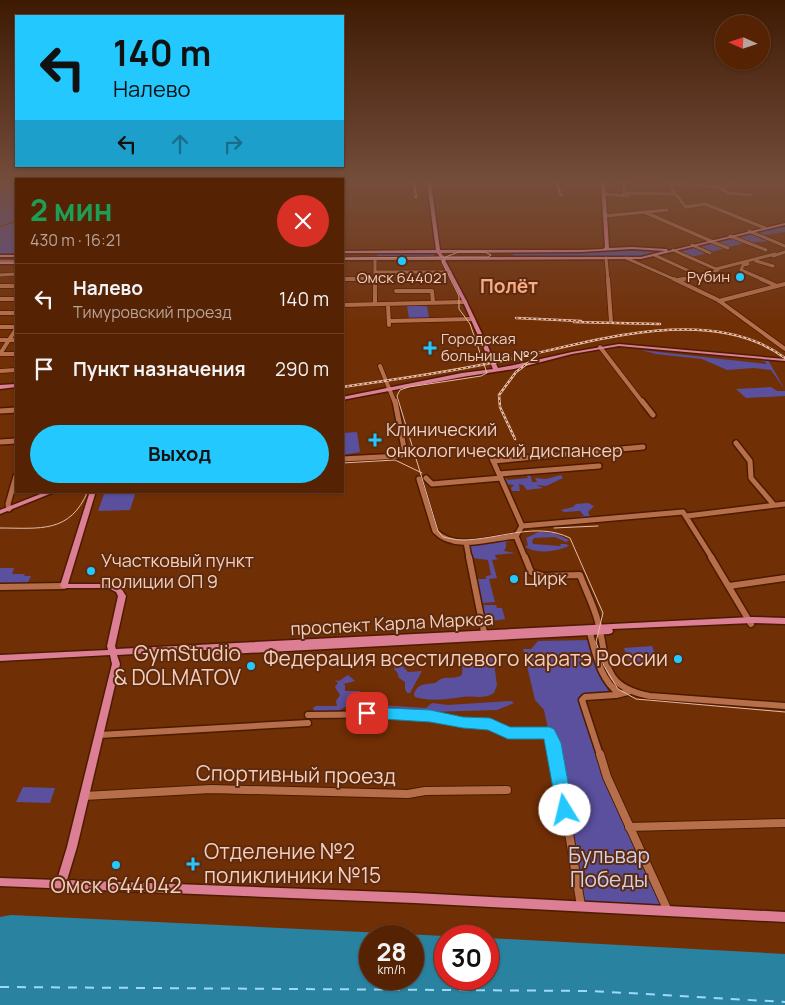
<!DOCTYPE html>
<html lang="ru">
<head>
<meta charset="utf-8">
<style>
	body { margin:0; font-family:Manrope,sans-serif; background:#5b2b0e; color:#f1f3f6; height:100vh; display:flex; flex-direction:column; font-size:19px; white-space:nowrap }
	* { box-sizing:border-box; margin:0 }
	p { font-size:16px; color:#b6a49a }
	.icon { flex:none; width:28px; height:28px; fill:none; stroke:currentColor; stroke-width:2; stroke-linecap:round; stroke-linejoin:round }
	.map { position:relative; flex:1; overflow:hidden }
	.panel { position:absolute; left:15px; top:178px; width:329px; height:315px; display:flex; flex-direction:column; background:#552304; border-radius:0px; box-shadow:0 1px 4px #0004,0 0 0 1px #6b4026 }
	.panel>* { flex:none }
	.banner { position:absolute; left:15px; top:15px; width:329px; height:152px; border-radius:0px; box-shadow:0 1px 4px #0004,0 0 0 1px #6b4026; background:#23c9fe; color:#111; overflow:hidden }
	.needle { width:32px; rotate:273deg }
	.controls { position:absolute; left:715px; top:15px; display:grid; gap:10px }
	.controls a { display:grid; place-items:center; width:55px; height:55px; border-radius:50%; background:#552304; box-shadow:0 1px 4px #0004,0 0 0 1px #6b4026; font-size:25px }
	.speed { position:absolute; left:359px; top:925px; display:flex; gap:10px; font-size:25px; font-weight:700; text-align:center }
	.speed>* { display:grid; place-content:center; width:65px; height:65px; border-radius:50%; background:#552304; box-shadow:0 1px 4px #0004,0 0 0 1px #6b4026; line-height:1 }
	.speed small { font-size:12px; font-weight:400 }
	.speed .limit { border:8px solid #d22; background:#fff; color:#111 }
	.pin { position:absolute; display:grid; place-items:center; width:42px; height:42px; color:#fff; margin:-21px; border-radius:10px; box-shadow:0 2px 8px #0006 }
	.me { position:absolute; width:55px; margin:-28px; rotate:351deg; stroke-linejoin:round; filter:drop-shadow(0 0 4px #0008) }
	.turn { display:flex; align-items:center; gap:18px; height:105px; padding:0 15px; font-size:22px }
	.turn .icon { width:65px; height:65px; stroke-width:2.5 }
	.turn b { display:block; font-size:35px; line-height:42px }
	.lanes { display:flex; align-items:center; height:48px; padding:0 15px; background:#0003; justify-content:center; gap:25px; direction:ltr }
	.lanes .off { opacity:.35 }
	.round { display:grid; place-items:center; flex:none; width:52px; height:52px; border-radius:26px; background:#5b2b0e }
	.headline { display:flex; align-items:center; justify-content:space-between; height:85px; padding:0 15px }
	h1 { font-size:30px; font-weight:700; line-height:38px; color:#1e9e55 }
	.cta { display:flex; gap:10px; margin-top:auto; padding:10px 15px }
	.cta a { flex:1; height:58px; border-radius:30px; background:#23c9fe; color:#111; font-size:20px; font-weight:700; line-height:58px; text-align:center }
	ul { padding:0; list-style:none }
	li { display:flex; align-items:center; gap:15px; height:70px; padding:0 15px; border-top:1px solid #6b4026 }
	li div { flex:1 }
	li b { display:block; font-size:19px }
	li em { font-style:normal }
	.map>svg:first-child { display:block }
	.green { fill:#5a509e }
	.water { fill:#2a82a1; fill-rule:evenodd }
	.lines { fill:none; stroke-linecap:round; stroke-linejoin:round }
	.ferry { stroke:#9cdbf7; stroke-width:2; stroke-dasharray:9 8; stroke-linecap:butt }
	.minor-far4-casing { stroke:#4c1b00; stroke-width:4.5 }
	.minor-far3-casing { stroke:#4c1b00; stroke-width:5.5 }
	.minor-far2-casing { stroke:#4c1b00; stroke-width:8 }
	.minor-far1-casing { stroke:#4c1b00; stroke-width:9 }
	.minor-casing { stroke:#4c1b00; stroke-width:10 }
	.major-casing { stroke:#4c1b00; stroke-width:3 }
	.minor-far4 { stroke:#b76f4b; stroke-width:3 }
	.minor-far3 { stroke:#b76f4b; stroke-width:4 }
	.minor-far2 { stroke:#b76f4b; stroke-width:5 }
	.minor-far1 { stroke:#b76f4b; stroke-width:6 }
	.minor { stroke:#b76f4b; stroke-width:8 }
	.major { fill:#dc7e94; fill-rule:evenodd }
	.tram { stroke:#e7bca7; stroke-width:1 }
	.rail-casing { stroke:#e7bca7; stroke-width:2.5 }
	.rail { stroke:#5d2b0f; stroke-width:1; stroke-dasharray:2.5; stroke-linecap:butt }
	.route { fill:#23c9fe; stroke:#1783a5 }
	.poi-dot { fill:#23c9fe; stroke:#5d2b0f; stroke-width:2 }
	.labels { text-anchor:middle; stroke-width:4; stroke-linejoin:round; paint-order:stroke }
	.far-poi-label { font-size:15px; fill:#f6cebc; stroke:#5d2b0f; text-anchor:end }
	.poi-label { font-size:18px; fill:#f6cebc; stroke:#5d2b0f; text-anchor:start }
	.street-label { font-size:18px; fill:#f6cebc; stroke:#5d2b0f }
	.far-district-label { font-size:19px; font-weight:bold; fill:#f8ab85; stroke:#5d2b0f }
	.near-poi-label { font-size:21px; fill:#f6cebc; stroke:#5d2b0f; text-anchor:end }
	.near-street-label { font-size:21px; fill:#f6cebc; stroke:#5d2b0f }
	.near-park-label { font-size:21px; fill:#d0d0eb; stroke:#5d2b0f }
</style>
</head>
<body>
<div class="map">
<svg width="785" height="1005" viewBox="0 0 785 1005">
	<rect width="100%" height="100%" fill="#712f06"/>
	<!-- green -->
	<path class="green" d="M0 183H16V220L0 226Z
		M16 222V253L0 254V227Z
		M785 227V232L761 236 769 241 741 244 692 257 677 251 766 229Z
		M626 249H653L658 253 636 257 517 258 511 253 597 252Z
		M434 252V257H377V254L379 253Z
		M407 306H427L429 318H409Z
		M641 350 766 364V362L760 360 679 351 768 360 785 390 771 370 754 368 727 370 702 359 656 354Z
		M771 387 777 391H785V396L746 398 736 389Z
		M357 432 360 452 343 455V433Z
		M530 473 532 482H537L535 478 546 479 561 475 563 478 546 486 536 485 543 488 527 490 523 485 519 484 520 491H512L511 488 514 485 505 484 503 476 508 480 528 478 526 474Z
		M105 491H136L130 510 98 511Z
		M588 503 594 506 588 512 590 516 586 519 572 518 584 516 580 511 564 512 561 510 573 507 576 504Z
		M539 532 554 533 569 540 566 542 555 537 534 538 532 541 533 544 561 546 560 544H566L569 546C555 552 539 554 525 547L528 545 526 538Z
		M512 538 510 541 506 542V547L504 551 515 553 495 555 496 558 499 559 492 560 497 578 489 579 495 602 482 603 477 579H486V576L491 575 488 560 472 558 469 550 470 545Z
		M0 568H14L12 574H25L24 576H31L27 584H0Z
		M483 605H496L497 608H502L505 619 486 622Z
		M590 640 609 693 582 695 578 699 605 781 622 821 663 904 661 907 584 903 555 744 548 729 544 710 535 700 523 649H531L538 641Z
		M652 646 658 661 629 662 624 648Z
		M483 653 493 656 497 685 494 693C483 700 474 695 463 697 447 699 431 702 415 697L414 694C418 683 424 685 434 683 437 683 438 680 441 679 447 676 454 680 462 675L463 658 465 654Z
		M401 664 408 672 422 671 410 693H407L405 689V682L399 678 397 672 394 669 395 665Z
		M348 675 355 681 343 684 345 685V691H360L359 696 355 699 379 702 380 705 426 708 432 703 448 705 511 701 514 703 497 710 429 712 428 710 369 706 352 710 345 707 336 712 314 711 313 708 316 706H337L336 701 340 695 335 687 338 683 335 680 339 681Z
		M23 787 55 788 50 803 16 802Z"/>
	<!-- water -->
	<path class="water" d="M11 915 445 936V979H488V938L785 954V1005H0V917ZM370 936H412V979H370Z"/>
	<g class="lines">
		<!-- ferry -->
		<path class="ferry" d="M0 987 592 991 785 1002"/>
		<!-- minor-far4 casing -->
		<g class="minor-far4-casing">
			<path id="minor-far4" d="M624 183V193L676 194
				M670 183 672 190 686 207 705 204 765 228
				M670 184 718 187 728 193 752 195
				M719 188H724L731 183
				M604 194 628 196
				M644 212 711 241
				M605 216 667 210
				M749 231 785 246
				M730 236 766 250
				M710 241 728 248
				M692 245 710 253
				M673 250 716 269
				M654 255 700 276
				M773 256 785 252
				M606 258 608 280
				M626 258 676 280
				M375 259V280
				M756 261 773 266
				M748 264 743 265 741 270 764 280
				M375 272H450
				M0 275 16 274
				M342 279H367
				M678 280 707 275 718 270 716 269 775 254"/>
		</g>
		<!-- minor-far3 casing -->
		<g class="minor-far3-casing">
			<path id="minor-far3" d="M342 279H367
				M375 279V304
				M608 279 611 322
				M674 279 718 300 785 349
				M761 279 777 286
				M678 280 684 279
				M0 286H16
				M396 291H432L433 303
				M0 299H16
				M719 301 785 284
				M388 304 389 325
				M342 305 465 302
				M0 313H16
				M389 321 473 319
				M0 327H16
				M0 340H16
				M600 347 643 403
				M0 354 16 329
				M0 354H16
				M380 366 395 403
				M0 371 16 370"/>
		</g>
		<!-- minor-far2 casing -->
		<g class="minor-far2-casing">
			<path id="minor-far2" d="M642 401 653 415
				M0 411 16 410
				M0 442 16 441
				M736 443 750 461 751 478 774 505
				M491 456 522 526
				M342 459 400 456 405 453 395 401
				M493 461 643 447
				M499 474 599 466
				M426 478 432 484 501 478
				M419 479 435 531C455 552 491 538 516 536L522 526 683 512 712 558
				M9 509 8 504 16 476
				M687 516 785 504
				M516 536 525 558
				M466 542 469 558"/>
		</g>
		<!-- minor-far1 casing -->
		<g class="minor-far1-casing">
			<path id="minor-far1" d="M469 557 485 637
				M525 557 531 572 543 576 580 575C586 591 594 606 598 622 608 662 601 687 650 696L785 706
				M711 557 751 624
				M729 586 785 578
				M0 587 64 586
				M590 633C596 655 600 680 620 694
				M308 715 414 714 447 718 463 723 490 724 508 733H549L554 743 556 755
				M99 735 308 723
				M600 755 582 700 585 697 616 695 628 692"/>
		</g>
		<!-- minor casing -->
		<g class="minor-casing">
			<path id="minor" d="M556 754 581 906
				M600 754 607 777 668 911
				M84 796 211 789 408 794 425 791 507 790
				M629 827 785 823"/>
		</g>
		<!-- major casing -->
		<g class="major-casing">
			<path id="major" d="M427 183H431L440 250H581L603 249 605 247 601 183H605L609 248 632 247 666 249H667L668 251 785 223V225L641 259 445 260 467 302 498 368 514 365 572 352 619 344 785 359V361L619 346 572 354 514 369 462 377 342 400V397L462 373 493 369 463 302 441 260H342V258L440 257 437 253H342V251L436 250ZM632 249 665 251 641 257H444L441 253 581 252Z
				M0 255H16V257H0Z
				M0 262H16V264H0Z
				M16 384V387L0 389V385Z
				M48 491H57L0 514V510Z
				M90 491H96L68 584H109L121 588 126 596 115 646 116 649 752 617 785 618V624L752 623 612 629 613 631 612 633 609 634 210 655 207 654 206 652 207 650 117 655 120 664 77 847 67 880 415 893 785 912V922L415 903 0 886V878L57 880 67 847 112 664 110 655 0 661V655L108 650 107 646 118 596 116 592 108 588H62L60 586Z"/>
		</g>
		<!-- minor-far4 -->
		<use href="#minor-far4" class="minor-far4"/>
		<!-- minor-far3 -->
		<use href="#minor-far3" class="minor-far3"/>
		<!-- minor-far2 -->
		<use href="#minor-far2" class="minor-far2"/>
		<!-- minor-far1 -->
		<use href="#minor-far1" class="minor-far1"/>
		<!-- minor -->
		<use href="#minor" class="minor"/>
		<!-- major -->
		<use href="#major" class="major"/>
		<!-- tram -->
		<path class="tram" d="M459 252H485L491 255 488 257H446Z
			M446 257 442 262 459 296V309L470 324 487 373 481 376 409 387 400 390 397 396 438 531 443 537C449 538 456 540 462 540 498 540 536 521 570 538L603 613 596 642 604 666 618 689 636 699 785 712
			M342 258 446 257
			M0 261H16
			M342 463 395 460 422 473
			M0 528C40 528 70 534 88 491
			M554 528 598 526"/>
		<!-- rail casing -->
		<g class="rail-casing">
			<path id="rail" d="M414 183 416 197
				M556 183 561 195
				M516 318 581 321
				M574 322 660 324
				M342 387C392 380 442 373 491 363 577 347 707 299 785 358
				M515 439 500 407 499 395 516 372 536 357"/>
		</g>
		<!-- rail -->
		<use href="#rail" class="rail"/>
	</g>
	<!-- sky -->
	<linearGradient id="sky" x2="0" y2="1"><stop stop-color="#3e1a03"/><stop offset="0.56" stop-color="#754d3b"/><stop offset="1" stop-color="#754d3b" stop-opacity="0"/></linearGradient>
	<rect width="785" height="324" fill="url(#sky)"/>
	<!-- route -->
	<path class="route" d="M367 707 430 710 463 717 490 718 510 727H549L554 729 561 743 573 810 571 815 565 817 559 815 557 810 544 739H508L488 730 463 728 430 722 367 718 362 717 359 713 362 709Z"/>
	<!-- markers -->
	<g class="poi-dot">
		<circle cx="402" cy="261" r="5"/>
		<circle cx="740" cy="277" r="5"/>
		<path d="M427.5 340.5h5v5h5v5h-5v5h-5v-5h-5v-5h5z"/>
		<path d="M372.5 432.5h5v5h5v5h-5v5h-5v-5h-5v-5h5z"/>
		<circle cx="91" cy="571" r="5"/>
		<circle cx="514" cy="579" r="5"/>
		<circle cx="678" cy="659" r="5"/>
		<circle cx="251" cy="666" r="5"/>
		<path d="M190.5 856.5h5v5h5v5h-5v5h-5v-5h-5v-5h5z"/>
		<circle cx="116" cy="865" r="5"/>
	</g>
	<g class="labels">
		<!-- far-poi labels -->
		<g class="far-poi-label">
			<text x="730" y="282">Рубин</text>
			<text x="402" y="283" text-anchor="middle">Омск 644021</text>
			<text x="441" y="344" text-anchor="start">Городская<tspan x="441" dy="17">больница №2</tspan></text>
		</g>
		<!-- poi labels -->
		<g class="poi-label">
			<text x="386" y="436">Клинический<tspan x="386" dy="21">онкологический диспансер</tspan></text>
			<text x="101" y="567">Участковый пункт<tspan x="101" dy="21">полиции ОП 9</tspan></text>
			<text x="524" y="585">Цирк</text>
		</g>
		<!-- street labels -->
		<g class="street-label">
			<text transform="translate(392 624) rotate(-3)" y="6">проспект Карла Маркса</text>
		</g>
		<!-- far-district labels -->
		<g class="far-district-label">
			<text x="509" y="293">Полёт</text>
		</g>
		<!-- near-poi labels -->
		<g class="near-poi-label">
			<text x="241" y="661">GymStudio<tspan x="241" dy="24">&amp; DOLMATOV</tspan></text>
			<text x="668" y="666">Федерация всестилевого каратэ России</text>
			<text x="204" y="859" text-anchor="start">Отделение №2<tspan x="204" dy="24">поликлиники №15</tspan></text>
			<text x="116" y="893" text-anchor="middle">Омск 644042</text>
		</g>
		<!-- near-street labels -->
		<g class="near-street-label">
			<text transform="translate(296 775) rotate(1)" y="7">Спортивный проезд</text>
		</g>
		<!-- near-park labels -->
		<g class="near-park-label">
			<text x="609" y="863">Бульвар<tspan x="609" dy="24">Победы</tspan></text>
		</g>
	</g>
</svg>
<div class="controls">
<a><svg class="needle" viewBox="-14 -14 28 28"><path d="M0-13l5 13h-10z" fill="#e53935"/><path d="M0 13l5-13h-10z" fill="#b6a49a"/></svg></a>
</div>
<div class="speed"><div>28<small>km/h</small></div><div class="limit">30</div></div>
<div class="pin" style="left:367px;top:713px;background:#d93025"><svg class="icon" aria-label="arrive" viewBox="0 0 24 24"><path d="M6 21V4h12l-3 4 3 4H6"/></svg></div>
<svg class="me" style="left:565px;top:810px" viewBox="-20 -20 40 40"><circle r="19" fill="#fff"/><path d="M0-13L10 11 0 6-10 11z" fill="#23c9fe"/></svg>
<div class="banner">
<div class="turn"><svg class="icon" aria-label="left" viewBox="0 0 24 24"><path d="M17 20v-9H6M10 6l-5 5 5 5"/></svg><div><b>140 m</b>Налево</div></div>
<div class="lanes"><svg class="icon" aria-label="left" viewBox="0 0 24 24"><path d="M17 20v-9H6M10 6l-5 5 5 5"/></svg><svg class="icon off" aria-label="ahead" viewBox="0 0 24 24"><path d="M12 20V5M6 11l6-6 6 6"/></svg><svg class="icon off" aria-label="right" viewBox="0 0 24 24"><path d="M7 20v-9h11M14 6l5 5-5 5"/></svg></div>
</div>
<section class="panel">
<div class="headline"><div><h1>2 мин</h1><p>430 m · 16:21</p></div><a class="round" style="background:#d93025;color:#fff"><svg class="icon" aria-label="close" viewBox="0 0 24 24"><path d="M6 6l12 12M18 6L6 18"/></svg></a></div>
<ul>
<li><svg class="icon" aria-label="left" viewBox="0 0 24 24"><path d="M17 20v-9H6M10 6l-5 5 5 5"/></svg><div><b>Налево</b><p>Тимуровский проезд</p></div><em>140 m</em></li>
<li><svg class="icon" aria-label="arrive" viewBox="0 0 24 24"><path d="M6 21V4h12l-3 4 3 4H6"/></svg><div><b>Пункт назначения</b></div><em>290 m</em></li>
</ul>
<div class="cta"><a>Выход</a></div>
</section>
</div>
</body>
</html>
